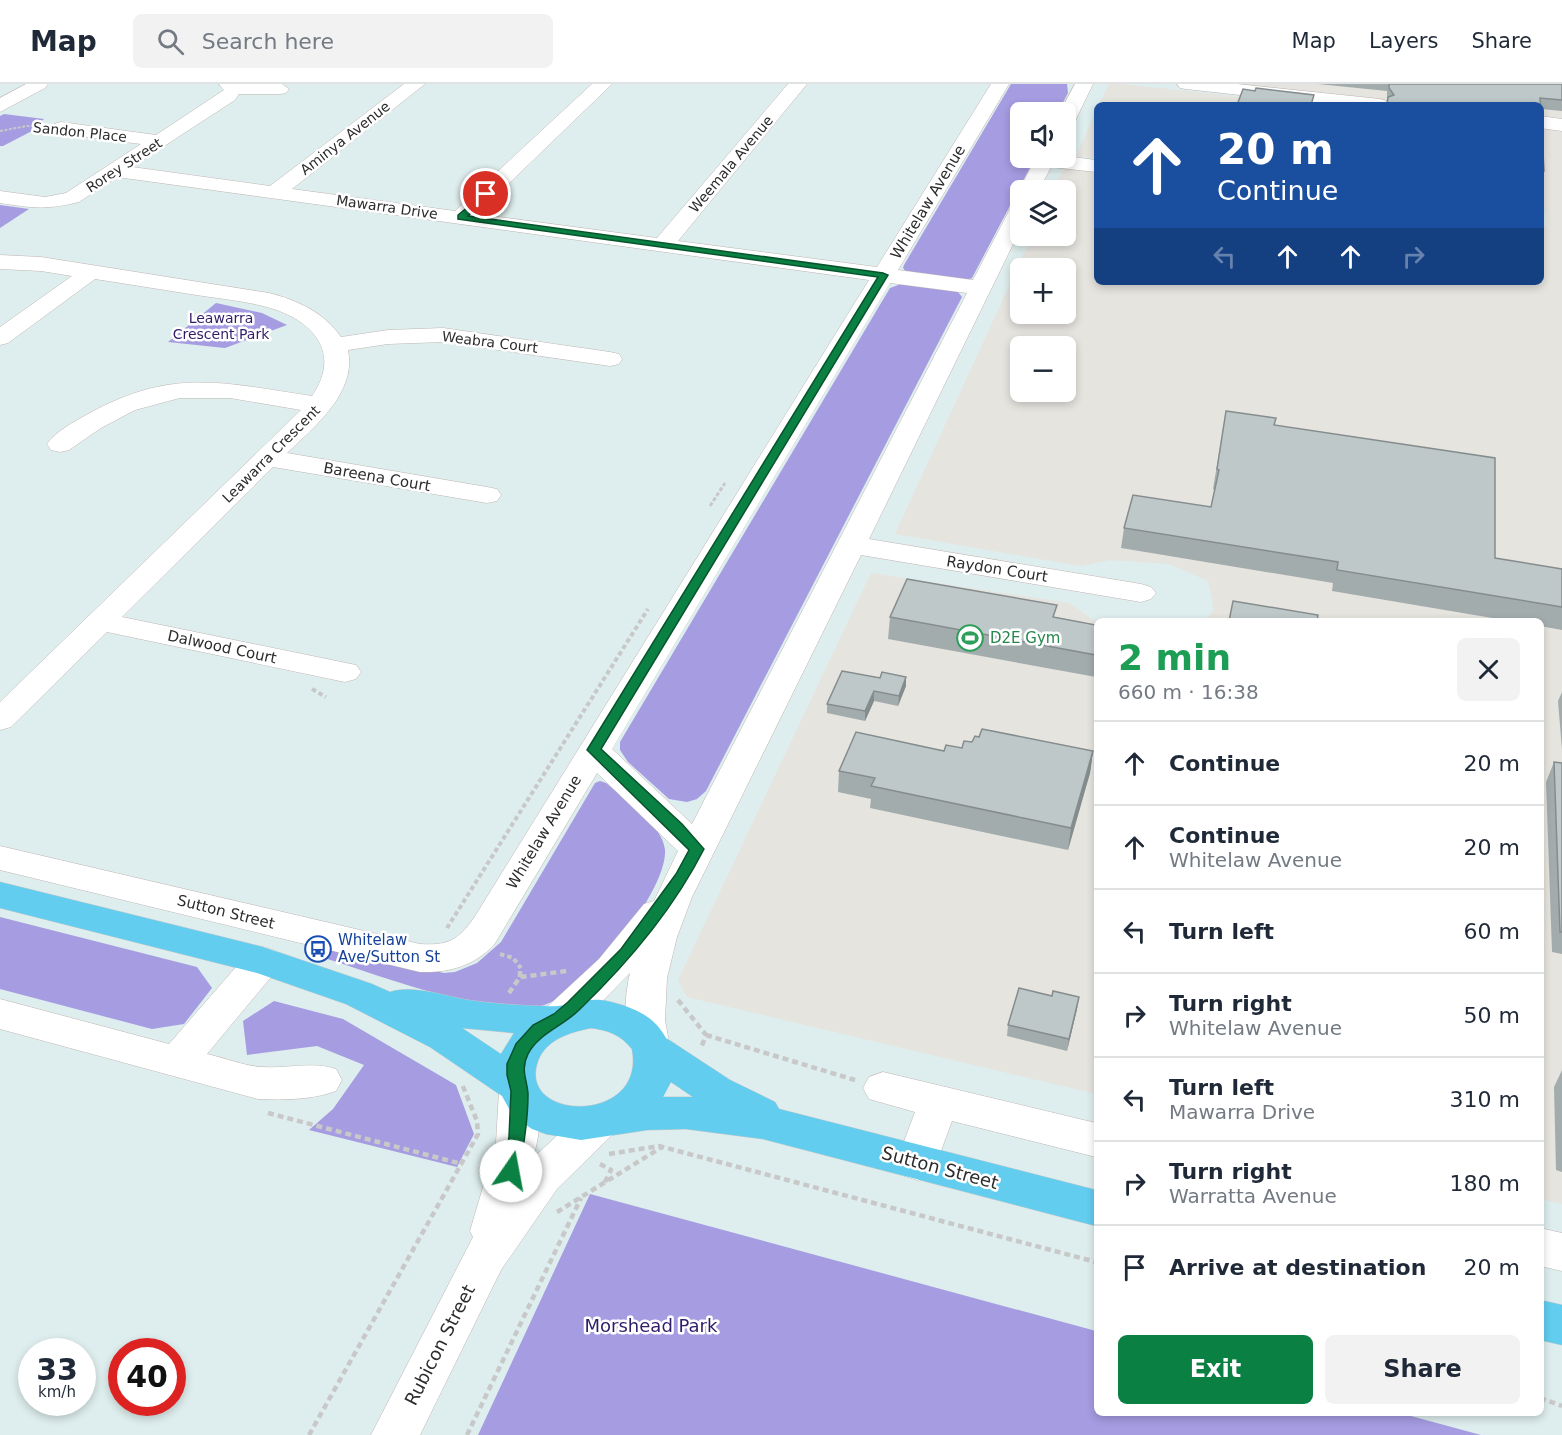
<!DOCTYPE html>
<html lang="en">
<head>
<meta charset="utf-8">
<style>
	body { margin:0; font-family:"DejaVu Sans",sans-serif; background:#f2f2f3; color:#1f2937; height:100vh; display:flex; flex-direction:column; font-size:22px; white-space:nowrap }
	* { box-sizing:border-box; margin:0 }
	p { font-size:20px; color:#747a83 }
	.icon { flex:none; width:33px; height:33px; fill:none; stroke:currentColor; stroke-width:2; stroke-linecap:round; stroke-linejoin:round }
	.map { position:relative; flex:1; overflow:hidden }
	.sheet { position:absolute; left:1094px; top:534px; width:450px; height:798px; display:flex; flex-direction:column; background:#fff; border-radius:9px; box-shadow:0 3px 9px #0003 }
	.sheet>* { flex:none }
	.top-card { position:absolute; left:1094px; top:18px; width:450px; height:183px; border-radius:9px; box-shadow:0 3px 9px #0003; background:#1a4fa0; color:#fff; overflow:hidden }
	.fabs { position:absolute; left:1010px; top:18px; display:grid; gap:12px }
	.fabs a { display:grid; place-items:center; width:66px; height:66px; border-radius:9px; background:#fff; box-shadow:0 3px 9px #0003; font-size:30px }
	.speed { position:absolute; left:18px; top:1254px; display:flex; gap:12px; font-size:30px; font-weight:700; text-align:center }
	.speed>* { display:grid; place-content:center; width:78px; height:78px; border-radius:50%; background:#fff; box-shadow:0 3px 9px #0003; line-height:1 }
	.speed small { font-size:15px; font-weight:400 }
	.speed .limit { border:9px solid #d22; background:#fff; color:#111 }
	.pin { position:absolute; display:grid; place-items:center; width:51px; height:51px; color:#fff; margin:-26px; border:3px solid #fff; border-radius:50%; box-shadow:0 2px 6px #0007 }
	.me { position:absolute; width:66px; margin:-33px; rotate:12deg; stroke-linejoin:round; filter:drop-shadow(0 0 4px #0008) }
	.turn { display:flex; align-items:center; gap:21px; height:126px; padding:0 24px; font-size:27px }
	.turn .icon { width:78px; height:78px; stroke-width:2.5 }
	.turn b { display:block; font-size:42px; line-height:51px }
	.lanes { display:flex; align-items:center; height:57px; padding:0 24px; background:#0003; justify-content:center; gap:30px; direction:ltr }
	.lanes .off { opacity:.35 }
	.round { display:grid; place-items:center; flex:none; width:63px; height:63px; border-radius:9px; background:#f2f2f3 }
	.summary { display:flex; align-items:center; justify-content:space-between; height:102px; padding:0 24px }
	h1 { font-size:36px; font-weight:800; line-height:45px; color:#1e9e55 }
	.action { display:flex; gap:12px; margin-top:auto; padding:12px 24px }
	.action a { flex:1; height:69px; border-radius:9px; background:#0b8043; color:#fff; font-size:24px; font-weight:800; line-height:69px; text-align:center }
	.action a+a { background:#f2f2f3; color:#1f2937 }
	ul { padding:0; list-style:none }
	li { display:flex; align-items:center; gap:18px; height:84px; padding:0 24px; border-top:2px solid #e0e1e3 }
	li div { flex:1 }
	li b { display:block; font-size:22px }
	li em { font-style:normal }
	header { display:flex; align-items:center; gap:36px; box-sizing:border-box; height:84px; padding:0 30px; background:#fff; border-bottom:2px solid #e0e1e3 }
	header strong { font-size:28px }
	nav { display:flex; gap:33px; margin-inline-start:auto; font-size:21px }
	.search { width:420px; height:54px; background:#f2f2f3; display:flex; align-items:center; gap:15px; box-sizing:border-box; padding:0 21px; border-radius:9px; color:#747a83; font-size:22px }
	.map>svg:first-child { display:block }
	.industrial { fill:#e6e4df; fill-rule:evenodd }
	.green { fill:#a59ce2 }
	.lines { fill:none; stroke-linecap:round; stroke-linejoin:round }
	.minor-casing { stroke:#bfb6b2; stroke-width:1 }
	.major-casing { stroke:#c8c8c8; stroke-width:1 }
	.path-far3 { stroke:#c8c8c8; stroke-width:2; stroke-dasharray:3 1.5; stroke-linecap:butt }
	.path-far2 { stroke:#c8c8c8; stroke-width:3; stroke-dasharray:4 2; stroke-linecap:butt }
	.path-far1 { stroke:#c8c8c8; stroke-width:4; stroke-dasharray:4.5 3; stroke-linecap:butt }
	.path { stroke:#c8c8c8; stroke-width:4.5; stroke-dasharray:6 4; stroke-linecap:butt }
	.minor { fill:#fff; fill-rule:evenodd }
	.major { fill:#62cdef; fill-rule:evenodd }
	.wall { fill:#a3acad }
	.shaded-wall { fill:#858c8d }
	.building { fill:#bec8c9; stroke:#858c8d; stroke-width:1.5 }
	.route { fill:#0b8043; stroke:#07532c; stroke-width:1.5 }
	.labels { text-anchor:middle; stroke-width:5; stroke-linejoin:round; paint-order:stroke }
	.far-street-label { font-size:14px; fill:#2c2c2c; stroke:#fff }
	.far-park-label { font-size:14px; fill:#301c69; stroke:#fff }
	.street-label { font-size:15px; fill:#2c2c2c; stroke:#fff }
	.leisure-label { font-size:15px; fill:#27864d; stroke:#fff; text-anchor:start }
	.transit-label { font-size:15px; fill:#164399; stroke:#fff; text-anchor:start }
	.near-street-label { font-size:18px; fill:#2c2c2c; stroke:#fff }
	.near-park-label { font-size:18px; fill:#301c69; stroke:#fff }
</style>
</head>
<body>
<header>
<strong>Map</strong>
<div class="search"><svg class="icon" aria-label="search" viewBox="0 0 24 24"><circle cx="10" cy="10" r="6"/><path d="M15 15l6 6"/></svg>Search here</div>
<nav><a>Map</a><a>Layers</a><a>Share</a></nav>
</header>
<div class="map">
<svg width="1562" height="1351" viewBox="0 0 1562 1351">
	<rect width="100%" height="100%" fill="#deeded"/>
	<!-- industrial -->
	<path class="industrial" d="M1109 0H1122L1317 21H1099Z
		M1236 0H1562V34L1541 32 1540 21H1438Z
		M1096 27V74L1076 72Z
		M1541 45 1562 47V1120L1540 1115V537H1205L1214 526 1208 497 1169 480 1110 476 1081 482 895 450 1032 152H1065V106H1053L1064 84 1096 88V198H1540L1541 142H1547L1545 127 1541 126ZM1020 184H1065V230H1020ZM1020 262H1065V308H1020Z
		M871 489 1069 519 1096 538V1010L687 913 678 896Z"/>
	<!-- green -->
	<path class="green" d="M1011 0H1067L1068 9 1058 28H1020V74H1035L972 194 967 196 907 189 903 184 904 181Z
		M4 30 44 35 30 48 3 62H0V32Z
		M0 121 29 125 0 144Z
		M904 199 958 208 962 213 706 707 697 715 687 718 669 715 628 678 620 666V658L890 204Z
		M216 219 262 229 287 241 225 264 168 258Z
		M600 697 606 699C625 715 663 741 665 766 668 808 577 923 534 923 460 924 388 894 318 872L324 862 444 889 455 888 477 879 501 858 595 699Z
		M0 833 197 883 212 904 184 940 152 945 0 905Z
		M274 917 343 935 456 1001 474 1050 457 1083 309 1046 333 1025 364 981 317 962 247 971 243 937Z
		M590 1110 1096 1247V1329H1400L1481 1351H478Z"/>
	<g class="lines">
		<!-- minor casing -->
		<g class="minor-casing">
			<path id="minor" d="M26 0H48L45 4 0 28V14Z
				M219 0H282L289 5 286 9 280 10H239L235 16 132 83 270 102 404 0H425L292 105 455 127 592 0H612L477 130 657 154 788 0H807L678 157 877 183 991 0H1009L898 186 973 196 1010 125 1013 121 1020 119V146L869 455 1141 500 1151 503 1156 509 1151 515 1141 518 861 471 692 813 677 853 667 894 665 936 669 958 663 969 649 973 635 969C623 945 624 914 630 889L574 946 560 950 546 946 541 935 546 924 599 875 644 820 654 817 678 767 597 689 494 861C474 882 448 889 420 888L0 786V762L420 860C448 862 458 856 474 834L869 196 117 93 79 118C47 126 32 124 0 119V107L45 113 66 109 141 60 61 50 54 48 51 44 54 40 61 38 156 51 221 8 224 6ZM890 199 967 209 692 740 612 665Z
				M1075 0H1093L1075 37 1072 41 1065 43V28H1060Z
				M1177 0H1237L1380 15 1387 17 1389 21H1329L1186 5 1180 4Z
				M1540 32 1562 35V47L1540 44Z
				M1065 72 1096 76V88L1051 83 1039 106 1020 108 1019 106 1036 74Z
				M0 171 41 173 269 209C297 216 325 229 341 253L388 246 443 244 610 268 619 270 622 275 619 280 610 282 443 258 388 260 348 266C357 309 314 343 287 369L487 403 497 405 501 411 497 417 487 419 273 383 122 533 356 581 361 588 356 595 345 598 107 548 11 643 0 646V618L301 326 230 314H180L135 326 101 344 69 366 60 368 51 366 47 360C56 347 74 338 88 330 173 283 223 299 312 312 344 266 309 233 263 222 239 216 214 214 190 210 159 205 127 200 95 195L8 259 0 261V243L72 192 41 187 0 185Z
				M263 863 276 867 282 877 276 887 207 970C225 974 244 982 262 983 287 985 313 977 336 985L342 996 336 1007C311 1016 284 1016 258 1015L0 945V915L169 960 250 867Z
				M883 988 1096 1039V1073L952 1037 932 1091 917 1096 902 1091 896 1079 915 1028 869 1015 863 1004 869 993Z
				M519 991 533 996C544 1017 540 1051 533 1074L586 1025 600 1020 614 1025 620 1037 614 1049 557 1105 501 1186 420 1351H371L473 1153 470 1147 496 1059 499 1007 505 996Z
				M1540 1144 1562 1149V1187L1540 1182Z"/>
		</g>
		<!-- major casing -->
		<g class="major-casing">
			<path id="major" d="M0 798 263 863 372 900 390 908C416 900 448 914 475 917 497 920 537 923 558 922 578 920 589 912 611 918 635 924 654 932 666 954L730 996 775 1018 779 1025 1096 1106V1142L763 1055 686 1045 647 1046 581 1056 546 1050 532 1045 513 1032 502 1012 430 963 346 920 257 889 0 824ZM462 944 514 949 501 970ZM591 944C608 946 621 951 632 965 647 1041 516 1038 538 977 546 955 571 948 591 944ZM671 998 693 1013H663Z
				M1540 1216 1562 1221V1261L1540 1256Z"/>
		</g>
		<!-- path-far3 -->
		<path class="path-far3" d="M0 47 27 42 42 43"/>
		<!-- path-far2 -->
		<path class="path-far2" d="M710 422 725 399"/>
		<!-- path-far1 -->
		<path class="path-far1" d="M312 605 326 613
			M447 844 648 525
			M500 870 513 874 521 884"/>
		<!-- path -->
		<path class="path" d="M520 893V882
			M509 909 520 893 567 887
			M678 916 706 951 701 964
			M706 951 855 996
			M268 1029 462 1080
			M609 1070 659 1062 1096 1178
			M600 1080 611 1086 605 1098
			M557 1128 662 1063
			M1540 1314 1562 1322
			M309 1351 478 1050 477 1037 462 1000
			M467 1351 581 1114"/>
		<!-- minor -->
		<use href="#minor" class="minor"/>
		<!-- major -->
		<use href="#major" class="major"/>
	</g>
	<!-- wall -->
	<path class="wall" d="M1318 0H1562V27L1541 25 1544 87 1541 98 1540 21H1386L1387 16V7Z
		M1226 327 1274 341 1495 474 1562 485V546L1540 542V537H1510L1332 507 1333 499 1121 464 1124 444 1211 423 1215 406 1213 405Z
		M890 533H1055L1096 541V593L888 555Z
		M906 593V602L898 622 874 617 865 637 827 629V620L880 594Z
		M1562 608V666L1558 617Z
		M972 658 1093 667 1090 689 1068 766 870 724 871 715 838 708 839 687 962 664Z
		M1554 678 1562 679V870L1552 868 1546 698Z
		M1077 925 1067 967 1007 952 1008 941Z
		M1562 986V1088L1556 1086 1554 1003Z"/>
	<!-- shaded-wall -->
	<path class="shaded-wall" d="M906 593V602L898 622 899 612Z
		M874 607V617L865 637V627Z
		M1093 667 1090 689 1068 766 1071 744Z
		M1079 913 1077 925 1067 967 1069 955Z"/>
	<!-- building -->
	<path class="building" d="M1389 0H1562V16L1540 14 1544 87H1540V21H1387L1388 13 1394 11 1389 4Z
		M1256 4 1314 11 1311 21H1237L1243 5 1255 7Z
		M1226 327 1276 334 1274 341 1495 374V474L1562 485V523L1337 486 1338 478 1124 444 1133 411 1211 423 1219 386 1217 385Z
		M907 495 1057 521 1053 533 1096 541V571L890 533Z
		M1233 517 1318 531 1317 536 1321 537H1229Z
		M842 587 880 594 882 588 906 593 899 612 874 607 865 627 827 620Z
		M982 645 1093 667 1071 744 871 702 875 694 839 687 856 648 944 667 946 661 962 664 964 657 972 658 975 652 979 653Z
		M1554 678 1562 679V848H1560Z
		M1019 904 1052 912 1053 907 1079 913 1069 955 1008 941Z"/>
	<!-- route -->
	<path class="route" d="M486 108 490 110 489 112 468 132 883 189 888 191 601 665 682 740 704 765C673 826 628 879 579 926 563 942 538 950 528 970 520 986 527 995 528 1010 528 1036 524 1061 519 1087L517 1092 511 1094 505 1092 502 1087 509 1053 511 1007 507 991V980L516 960 533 941 554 930 568 918 621 865 676 790 689 766 587 666 878 193 458 135V131Z"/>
	<!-- icons -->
	<defs>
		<g id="stadium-ring" transform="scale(1.35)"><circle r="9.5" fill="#fff" stroke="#2e9e5b" stroke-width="1.5"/><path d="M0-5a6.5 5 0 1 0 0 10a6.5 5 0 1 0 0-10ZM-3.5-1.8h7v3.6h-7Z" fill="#2e9e5b"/></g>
		<g id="bus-ring" transform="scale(1.35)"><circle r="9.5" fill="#fff" stroke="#1a4fb4" stroke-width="1.5"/><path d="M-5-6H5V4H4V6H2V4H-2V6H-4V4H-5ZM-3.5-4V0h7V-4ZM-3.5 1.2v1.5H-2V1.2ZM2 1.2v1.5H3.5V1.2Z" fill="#1a4fb4"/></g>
	</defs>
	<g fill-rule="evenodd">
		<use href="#stadium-ring" x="970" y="554"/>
		<use href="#bus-ring" x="318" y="865"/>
	</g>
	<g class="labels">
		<!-- far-street labels -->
		<g class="far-street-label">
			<text transform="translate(80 48) rotate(6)" y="5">Sandon Place</text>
			<text transform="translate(345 54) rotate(-38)" y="5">Aminya Avenue</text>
			<text transform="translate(731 80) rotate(-50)" y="5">Weemala Avenue</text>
			<text transform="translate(124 81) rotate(-33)" y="5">Rorey Street</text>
			<text transform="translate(387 123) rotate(8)" y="5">Mawarra Drive</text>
			<text transform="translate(490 258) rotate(7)" y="5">Weabra Court</text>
			<text transform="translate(271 370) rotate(-45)" y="5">Leawarra Crescent</text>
		</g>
		<!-- far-park labels -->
		<g class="far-park-label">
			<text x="221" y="239">Leawarra<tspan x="221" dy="16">Crescent Park</tspan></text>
		</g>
		<!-- street labels -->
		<g class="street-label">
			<text transform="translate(928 118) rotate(-59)" y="5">Whitelaw Avenue</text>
			<text transform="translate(377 393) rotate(10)" y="5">Bareena Court</text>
			<text transform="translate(997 485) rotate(9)" y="5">Raydon Court</text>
			<text transform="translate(222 563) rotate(12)" y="5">Dalwood Court</text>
			<text transform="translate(544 748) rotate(-59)" y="5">Whitelaw Avenue</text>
			<text transform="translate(226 828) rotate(14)" y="5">Sutton Street</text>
		</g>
		<!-- leisure labels -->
		<g class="leisure-label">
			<text x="990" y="559">D2E Gym</text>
		</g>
		<!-- transit labels -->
		<g class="transit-label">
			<text x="338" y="861">Whitelaw<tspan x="338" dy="17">Ave/Sutton St</tspan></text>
		</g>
		<!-- near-street labels -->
		<g class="near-street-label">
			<text transform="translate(940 1084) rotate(15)" y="6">Sutton Street</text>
			<text transform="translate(440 1261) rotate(-63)" y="6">Rubicon Street</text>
		</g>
		<!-- near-park labels -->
		<g class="near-park-label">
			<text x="651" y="1248">Morshead Park</text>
		</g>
	</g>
</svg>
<div class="fabs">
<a><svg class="icon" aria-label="sound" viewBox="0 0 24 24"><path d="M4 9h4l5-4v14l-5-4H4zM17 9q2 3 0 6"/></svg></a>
<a><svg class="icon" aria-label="layers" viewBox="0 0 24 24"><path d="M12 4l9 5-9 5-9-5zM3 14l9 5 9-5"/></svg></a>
<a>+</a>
<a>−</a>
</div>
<div class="speed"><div>33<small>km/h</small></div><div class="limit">40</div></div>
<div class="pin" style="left:486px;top:110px;background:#d93025"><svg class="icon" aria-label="arrive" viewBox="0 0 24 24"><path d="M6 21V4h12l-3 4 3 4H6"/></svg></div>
<svg class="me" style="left:511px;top:1087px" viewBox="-20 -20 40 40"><circle r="19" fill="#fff"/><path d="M0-13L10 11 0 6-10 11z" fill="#0b8043"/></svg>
<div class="top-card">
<div class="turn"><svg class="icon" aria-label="ahead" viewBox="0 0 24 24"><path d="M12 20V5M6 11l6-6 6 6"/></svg><div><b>20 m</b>Continue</div></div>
<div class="lanes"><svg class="icon off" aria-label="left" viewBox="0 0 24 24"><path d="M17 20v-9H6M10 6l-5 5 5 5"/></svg><svg class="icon" aria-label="ahead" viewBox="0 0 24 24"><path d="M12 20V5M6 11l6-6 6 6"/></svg><svg class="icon" aria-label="ahead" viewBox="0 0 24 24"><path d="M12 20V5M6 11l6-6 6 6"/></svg><svg class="icon off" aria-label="right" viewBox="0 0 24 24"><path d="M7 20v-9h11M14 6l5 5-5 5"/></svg></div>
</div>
<section class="sheet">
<div class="summary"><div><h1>2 min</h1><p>660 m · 16:38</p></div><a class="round"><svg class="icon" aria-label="close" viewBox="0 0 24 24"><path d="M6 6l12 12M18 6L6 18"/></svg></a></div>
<ul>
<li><svg class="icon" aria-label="ahead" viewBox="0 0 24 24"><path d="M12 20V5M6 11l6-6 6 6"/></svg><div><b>Continue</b></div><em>20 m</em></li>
<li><svg class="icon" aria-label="ahead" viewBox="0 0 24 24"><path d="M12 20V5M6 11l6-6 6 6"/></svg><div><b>Continue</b><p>Whitelaw Avenue</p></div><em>20 m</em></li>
<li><svg class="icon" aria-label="left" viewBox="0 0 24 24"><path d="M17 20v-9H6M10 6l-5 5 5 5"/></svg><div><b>Turn left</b></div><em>60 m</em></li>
<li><svg class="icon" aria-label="right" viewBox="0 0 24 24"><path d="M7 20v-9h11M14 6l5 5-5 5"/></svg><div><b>Turn right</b><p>Whitelaw Avenue</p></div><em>50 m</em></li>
<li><svg class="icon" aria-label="left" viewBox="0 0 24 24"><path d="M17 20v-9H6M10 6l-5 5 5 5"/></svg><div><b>Turn left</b><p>Mawarra Drive</p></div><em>310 m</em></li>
<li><svg class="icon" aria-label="right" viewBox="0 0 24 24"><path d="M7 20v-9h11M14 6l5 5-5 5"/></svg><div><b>Turn right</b><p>Warratta Avenue</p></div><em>180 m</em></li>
<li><svg class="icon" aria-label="arrive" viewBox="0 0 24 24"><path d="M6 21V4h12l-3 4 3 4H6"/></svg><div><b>Arrive at destination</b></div><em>20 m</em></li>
</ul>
<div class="action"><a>Exit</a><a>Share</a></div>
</section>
</div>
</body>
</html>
